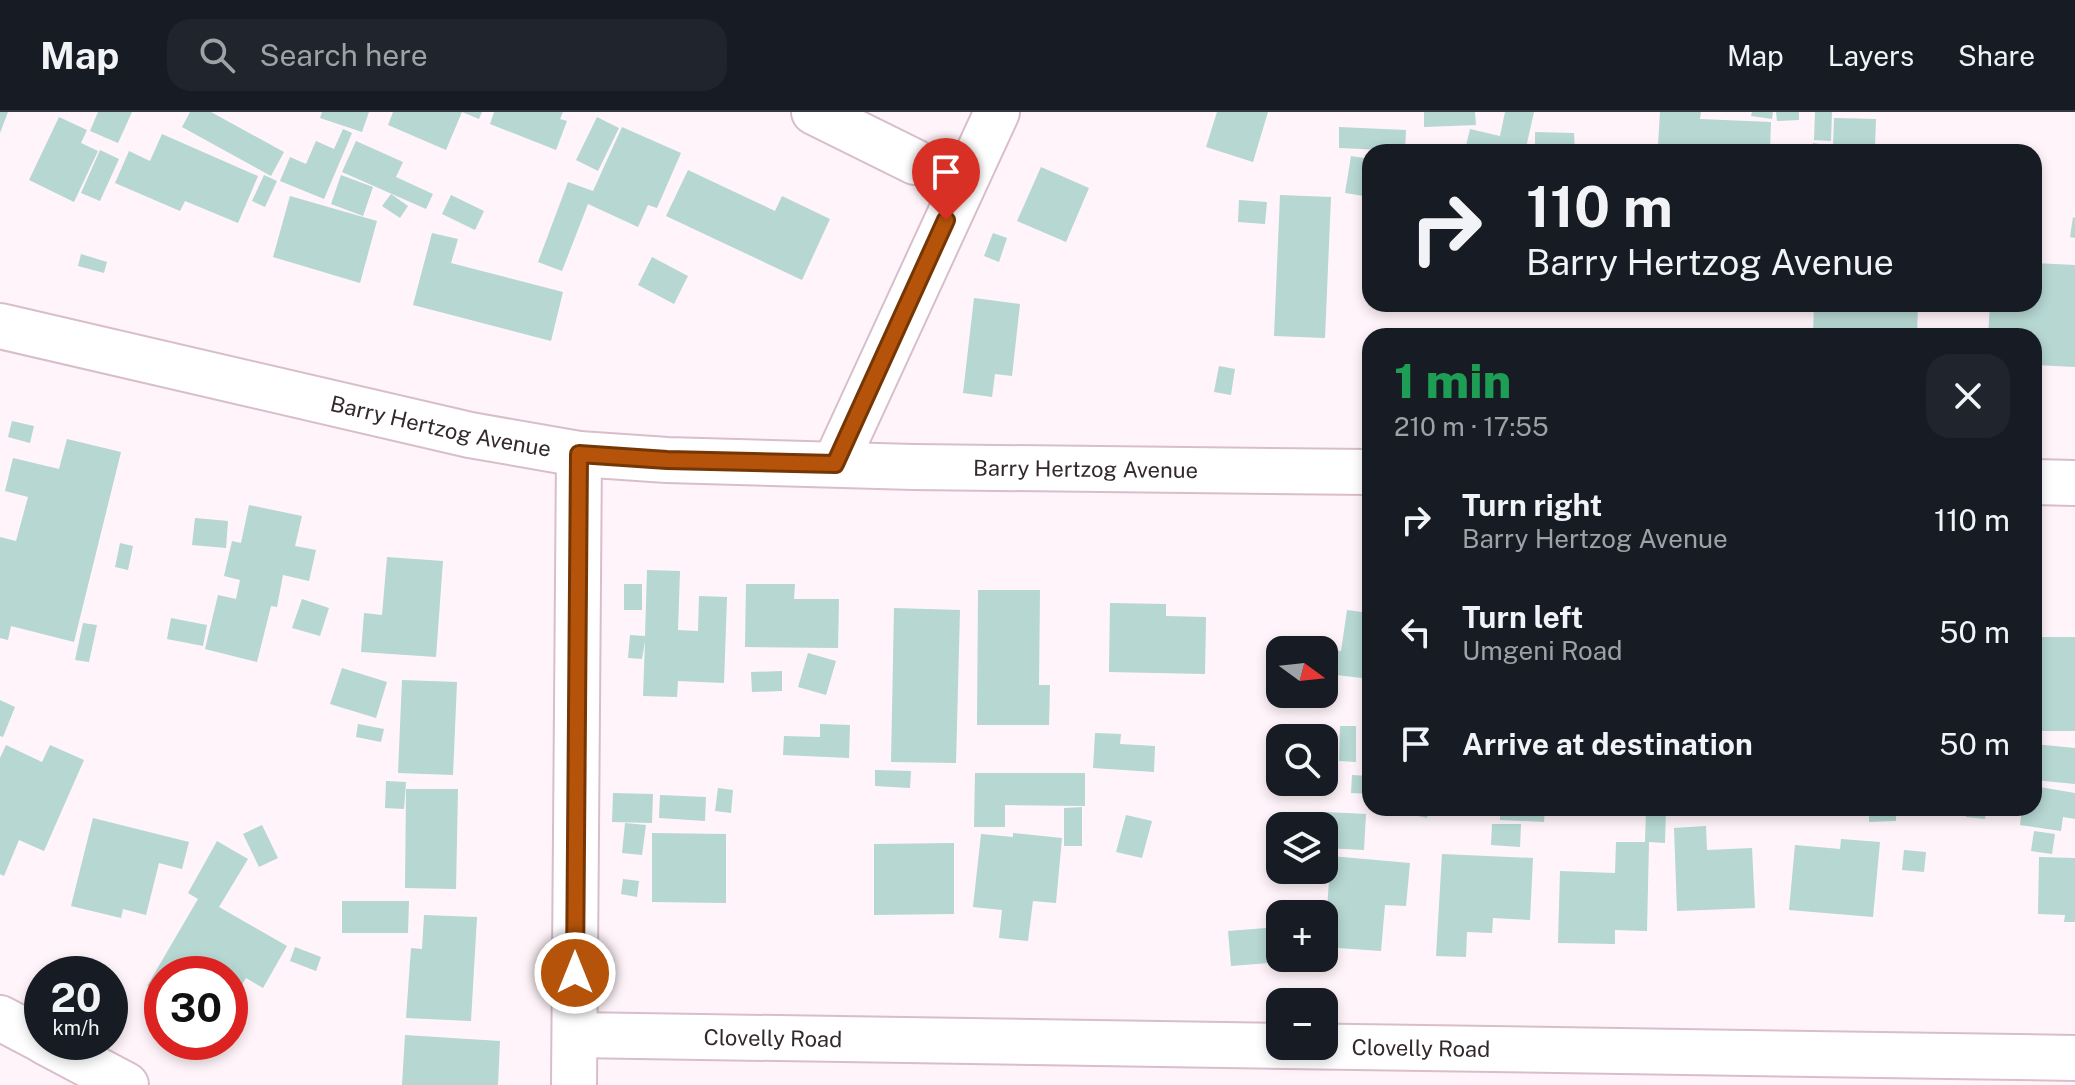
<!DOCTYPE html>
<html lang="en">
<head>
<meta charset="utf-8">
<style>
	body { margin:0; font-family:"Public Sans",sans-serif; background:#20242c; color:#f1f3f6; height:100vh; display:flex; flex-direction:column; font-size:30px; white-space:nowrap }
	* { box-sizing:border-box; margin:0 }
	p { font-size:26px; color:#9ea1a6 }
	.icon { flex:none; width:44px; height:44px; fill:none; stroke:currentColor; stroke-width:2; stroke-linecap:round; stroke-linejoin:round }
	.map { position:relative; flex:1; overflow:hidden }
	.panel { position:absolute; left:1362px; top:216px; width:680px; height:488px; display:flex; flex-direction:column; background:#171b24; border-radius:24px; box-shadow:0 4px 12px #0003 }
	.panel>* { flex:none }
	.top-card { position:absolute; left:1362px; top:32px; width:680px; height:168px; border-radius:24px; box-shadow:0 4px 12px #0003; background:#171b24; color:#f1f3f6; overflow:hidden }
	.needle { width:52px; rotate:105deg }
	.tools { position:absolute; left:1266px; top:524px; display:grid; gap:16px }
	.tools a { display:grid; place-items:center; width:72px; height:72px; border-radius:16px; background:#171b24; box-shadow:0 4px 12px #0003; font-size:40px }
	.speed { position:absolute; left:24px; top:844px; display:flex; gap:16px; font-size:40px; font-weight:700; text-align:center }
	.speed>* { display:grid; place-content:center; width:104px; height:104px; border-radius:50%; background:#171b24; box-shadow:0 4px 12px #0003; line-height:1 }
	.speed small { font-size:20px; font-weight:400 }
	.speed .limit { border:12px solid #d22; background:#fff; color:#111 }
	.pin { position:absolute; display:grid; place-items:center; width:68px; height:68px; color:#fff; margin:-82px -34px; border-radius:50% 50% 50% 0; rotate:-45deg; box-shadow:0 0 8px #0007 }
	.pin .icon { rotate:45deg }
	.me { position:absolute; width:88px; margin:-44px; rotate:0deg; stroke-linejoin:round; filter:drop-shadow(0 0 6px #0008) }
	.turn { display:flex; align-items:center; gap:28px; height:168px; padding:0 32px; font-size:36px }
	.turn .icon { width:104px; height:104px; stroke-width:2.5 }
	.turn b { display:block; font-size:56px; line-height:68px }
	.round { display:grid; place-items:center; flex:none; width:84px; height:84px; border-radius:24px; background:#20242c }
	.headline { display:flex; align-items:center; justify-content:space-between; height:136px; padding:0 32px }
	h1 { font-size:48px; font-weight:800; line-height:60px; color:#1e9e55 }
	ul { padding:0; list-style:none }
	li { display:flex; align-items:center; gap:24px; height:112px; padding:0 32px }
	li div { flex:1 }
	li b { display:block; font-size:30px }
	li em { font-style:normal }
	header { display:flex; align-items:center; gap:48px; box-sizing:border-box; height:112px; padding:0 40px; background:#171b24; border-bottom:2px solid #363941 }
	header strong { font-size:38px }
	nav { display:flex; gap:44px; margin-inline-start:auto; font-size:28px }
	.search { width:560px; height:72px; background:#20242c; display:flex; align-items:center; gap:20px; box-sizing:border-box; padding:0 28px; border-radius:24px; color:#9ea1a6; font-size:30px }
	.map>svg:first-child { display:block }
	.building { fill:#b6d7d2 }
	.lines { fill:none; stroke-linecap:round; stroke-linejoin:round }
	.minor-casing { stroke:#d8becb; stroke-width:48 }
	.major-casing { stroke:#d8becb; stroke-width:48 }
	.minor { stroke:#fff; stroke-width:44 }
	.major { stroke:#fff; stroke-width:44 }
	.route-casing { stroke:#753606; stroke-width:20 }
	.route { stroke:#b45309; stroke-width:14 }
	.labels { text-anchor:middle; stroke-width:8; stroke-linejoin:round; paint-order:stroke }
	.street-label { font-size:22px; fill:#32282d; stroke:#fff }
</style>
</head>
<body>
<header>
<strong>Map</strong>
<div class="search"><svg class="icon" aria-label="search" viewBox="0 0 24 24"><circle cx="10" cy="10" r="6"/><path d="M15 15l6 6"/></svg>Search here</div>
<nav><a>Map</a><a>Layers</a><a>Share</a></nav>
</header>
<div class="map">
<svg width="2075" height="973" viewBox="0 0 2075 973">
	<rect width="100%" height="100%" fill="#fff4f9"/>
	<!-- building -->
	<path class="building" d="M0 0H8L0 21Z
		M98 0H132L118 31 90 19Z
		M190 0H211L284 40 271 64 182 15Z
		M322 0H369L362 20 320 6Z
		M393 0H482L479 7 462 0 446 38 388 13Z
		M494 0H563L560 7 567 9 556 38 490 12Z
		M1217 0H1268L1253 50 1206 35Z
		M1424 0H1475L1476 13 1424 15Z
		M1505 0H1534L1525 40 1465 38 1470 17 1500 24Z
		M1660 0H1701L1700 7 1771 10 1770 39 1658 33Z
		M1752 0H1773L1772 7 1751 4Z
		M1776 0H1799V8L1777 9Z
		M1815 0H1832L1831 29 1814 28Z
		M59 5 87 18 81 31 98 39 74 90 29 68Z
		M597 5 619 16 598 59 576 48Z
		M1834 6 1876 7 1875 35 1836 34 1835 40H1812L1813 31 1833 34Z
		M622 15 681 41 657 96 648 93 638 115 588 92 562 159 538 150 568 70 593 79Z
		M1339 15 1406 18 1405 39 1339 36Z
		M343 17 352 21 324 87 280 69 290 45 306 52 316 29 334 37Z
		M1535 20 1574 21 1575 40 1535 39Z
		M162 22 258 64 238 111 185 89 180 99 115 71 129 39 150 49Z
		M356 29 403 50 396 65 433 82 426 97 342 60Z
		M100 38 119 47 100 89 81 81Z
		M1351 44 1370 47V85L1345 81Z
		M1041 55 1089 76 1066 130 1017 109Z
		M688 58 775 99 782 84 830 107 802 168 666 104Z
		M264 63 277 69 265 95 252 89Z
		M341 63 373 75 363 104 331 92Z
		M391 82 408 94 400 106 382 94Z
		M451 83 484 99 475 118 442 102Z
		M1280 83 1331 85 1325 226 1274 224Z
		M290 84 377 109 360 171 273 145Z
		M1239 88 1267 90 1265 112 1238 110Z
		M2073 105 2075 106V126L2070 125Z
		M432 121 458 127 451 151 563 180 551 229 413 193Z
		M993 121 1007 126 999 150 984 144Z
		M81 142 107 150 104 161 78 154Z
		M652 145 688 164 674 192 638 173Z
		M2034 151 2075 153V255L2034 253V224H1988L1990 192H2034Z
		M974 186 1020 192 1012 264 995 262 992 285 963 281Z
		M1814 192H1918L1917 224 1813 223Z
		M1219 254 1235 257 1231 283 1214 280Z
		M12 309 34 314 30 331 8 325Z
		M67 327 121 340 74 530 11 514 8 528 0 526V425L16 429 28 385 5 379 13 346 59 357Z
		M249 393 302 404 295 434 316 438 309 469 283 463 277 495 271 494 257 550 205 537 218 483 236 487 240 468 224 464 232 429 241 431Z
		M195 406 228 409 226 436 192 433Z
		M120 431 133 434 128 458 115 455Z
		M387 445 443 449 436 545 361 540 364 501 382 503Z
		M647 458 680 459 678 518 698 519 699 484 727 485 724 571 678 569 677 585 643 584 645 529 642 547 628 546 630 523 645 524Z
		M624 472H642V498H624Z
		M746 472H795L794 487H839L838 536 745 535Z
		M978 478H1040L1039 573H1050L1049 613H977Z
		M302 487 329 496 320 524 292 516Z
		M1110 491 1166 492V504L1206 505 1205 562 1109 560Z
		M894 496 960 498 956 651 891 650Z
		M1347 498 1370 501V567L1328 562 1331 538 1341 539Z
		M171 506 207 513 203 534 167 527Z
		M83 511 97 513 89 550 75 548Z
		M2035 525H2075V619H2034Z
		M808 541 836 549 826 583 798 575Z
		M342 556 387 570 376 606 330 592Z
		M782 559V579L752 580 751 560Z
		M402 568 457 570 453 663 398 661Z
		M0 588 15 595 3 625 0 624Z
		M358 612 384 617 381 630 356 625Z
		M820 612 850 613 849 646 783 643 784 624 820 625Z
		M1340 614H1356V650L1339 649Z
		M1095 621 1121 622 1120 632 1155 634 1154 660 1093 656Z
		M2034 632 2075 636V672L2034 668Z
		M6 633 42 650 50 633 84 648 44 739 19 728 4 764 0 762V646Z
		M875 658 911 659 910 676 875 674Z
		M975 661H1085V694L1005 693V715H974Z
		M1352 663 1370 664V682L1351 681Z
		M386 669 406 670 404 697 385 696Z
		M2034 674 2075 681V707L2063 705 2061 719 2020 713 2022 696H2034Z
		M718 676 733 678 731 701 715 699Z
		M406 677H458L456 777 405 776Z
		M613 681 653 682 652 711 612 710Z
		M660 683 706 685 705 709 659 706Z
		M1082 695V734H1064V696Z
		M1401 696H1430L1427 706 1400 700Z
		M1500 696H1545L1544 710 1500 708Z
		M1836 696H1866V701L1836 698Z
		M1869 696H1896V709L1869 710Z
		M1967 696H1986L1985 707 1966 705Z
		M1646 697H1666L1665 731 1649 730 1647 819 1615 818V832L1558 831 1560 759 1615 761 1616 730H1645Z
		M1326 700 1366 702 1364 738 1325 736Z
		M1126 703 1152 709 1142 746 1116 740Z
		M93 706 189 730 182 757 159 751 146 803 123 797 121 806 71 794Z
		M625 711 646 713 642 743 622 741Z
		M1492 712H1521L1520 735 1491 733Z
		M262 713 278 746 259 755 243 722Z
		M1706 714 1707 738 1752 736 1755 796 1677 799 1674 716Z
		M2034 719 2055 722 2052 742 2031 739Z
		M652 721 726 722V791L652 790Z
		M1013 721 1062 726 1056 791 1033 789 1028 829 999 826 1002 798 973 795 981 722 1013 725Z
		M1841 727 1880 730 1873 805 1789 798 1795 733 1840 737Z
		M217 729 248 747 219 795 287 834 263 876 246 866 237 881 230 877V862H162V882L147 874 198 787 188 781Z
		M954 731V802L874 803V732Z
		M1904 738 1926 740 1924 760 1902 758Z
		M1442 742 1533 746 1530 808 1493 806 1492 821 1467 820 1466 845 1436 844Z
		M1331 744 1410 751 1406 794 1385 793 1381 839 1324 835Z
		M2039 745 2075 746V810H2064L2065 803 2038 802Z
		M623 767 639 769 637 785 621 782Z
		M342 789H409L408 821H342Z
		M424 803 477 805 471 909 406 906 411 836 422 837Z
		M1266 816 1269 851 1231 854 1228 819Z
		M295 835 321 845 316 859 290 849Z
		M405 923 500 929 498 973H402Z"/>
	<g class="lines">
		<!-- minor casing -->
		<g class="minor-casing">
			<g id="minor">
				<path d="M814 0 915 50"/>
				<path d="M835 352 997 0"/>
				<path d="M0 906 42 928"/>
				<path id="s1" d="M575 923 2075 946"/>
				<path d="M45 930 126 973"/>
				<path d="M574 973 579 342"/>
			</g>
		</g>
		<!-- major casing -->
		<g class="major-casing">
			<g id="major">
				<path id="s2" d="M0 214 470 323 579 342 667 348 914 355 1370 360"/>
				<path d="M2034 370 2075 371"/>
			</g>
		</g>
		<!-- minor -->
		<use href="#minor" class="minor"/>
		<!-- major -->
		<use href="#major" class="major"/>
	</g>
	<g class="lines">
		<!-- route casing -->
		<g class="route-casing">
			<path id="route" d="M575 861 579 342 667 348 835 352 946 108"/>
		</g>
		<!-- route -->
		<use href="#route" class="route"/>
	</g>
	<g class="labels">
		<!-- street labels -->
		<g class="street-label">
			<text dy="8" stroke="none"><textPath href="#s2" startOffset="452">Barry Hertzog Avenue</textPath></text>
			<text dy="8" stroke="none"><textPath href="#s2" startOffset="1100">Barry Hertzog Avenue</textPath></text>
			<text dy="8" stroke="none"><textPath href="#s1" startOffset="198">Clovelly Road</textPath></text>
			<text dy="8" stroke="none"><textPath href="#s1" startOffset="846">Clovelly Road</textPath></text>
		</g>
	</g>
</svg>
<div class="tools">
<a><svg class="needle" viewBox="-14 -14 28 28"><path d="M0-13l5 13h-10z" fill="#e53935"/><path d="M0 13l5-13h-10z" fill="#9ea1a6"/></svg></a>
<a><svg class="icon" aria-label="search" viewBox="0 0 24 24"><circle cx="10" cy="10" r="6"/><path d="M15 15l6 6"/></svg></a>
<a><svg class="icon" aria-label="layers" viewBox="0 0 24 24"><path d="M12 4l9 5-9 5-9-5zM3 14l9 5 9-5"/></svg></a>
<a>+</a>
<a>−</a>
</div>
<div class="speed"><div>20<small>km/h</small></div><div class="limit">30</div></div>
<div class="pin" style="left:946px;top:108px;background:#d93025"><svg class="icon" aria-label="arrive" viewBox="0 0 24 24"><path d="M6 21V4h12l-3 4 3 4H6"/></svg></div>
<svg class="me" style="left:575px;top:861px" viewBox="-20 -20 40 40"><circle r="17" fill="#b45309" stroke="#fff" stroke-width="3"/><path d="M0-11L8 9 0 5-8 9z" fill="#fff"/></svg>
<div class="top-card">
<div class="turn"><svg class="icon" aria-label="right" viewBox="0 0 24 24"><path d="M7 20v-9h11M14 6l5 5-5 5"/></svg><div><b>110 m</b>Barry Hertzog Avenue</div></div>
</div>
<section class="panel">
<div class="headline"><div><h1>1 min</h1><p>210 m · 17:55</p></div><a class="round"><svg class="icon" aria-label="close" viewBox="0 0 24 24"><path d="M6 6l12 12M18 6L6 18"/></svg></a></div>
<ul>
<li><svg class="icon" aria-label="right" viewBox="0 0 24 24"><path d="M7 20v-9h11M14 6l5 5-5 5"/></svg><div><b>Turn right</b><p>Barry Hertzog Avenue</p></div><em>110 m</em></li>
<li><svg class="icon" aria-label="left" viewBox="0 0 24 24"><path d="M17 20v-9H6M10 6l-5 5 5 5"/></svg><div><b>Turn left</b><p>Umgeni Road</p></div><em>50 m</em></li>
<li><svg class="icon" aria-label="arrive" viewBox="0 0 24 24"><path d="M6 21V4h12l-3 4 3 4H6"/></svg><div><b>Arrive at destination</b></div><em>50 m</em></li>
</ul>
</section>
</div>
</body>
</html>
